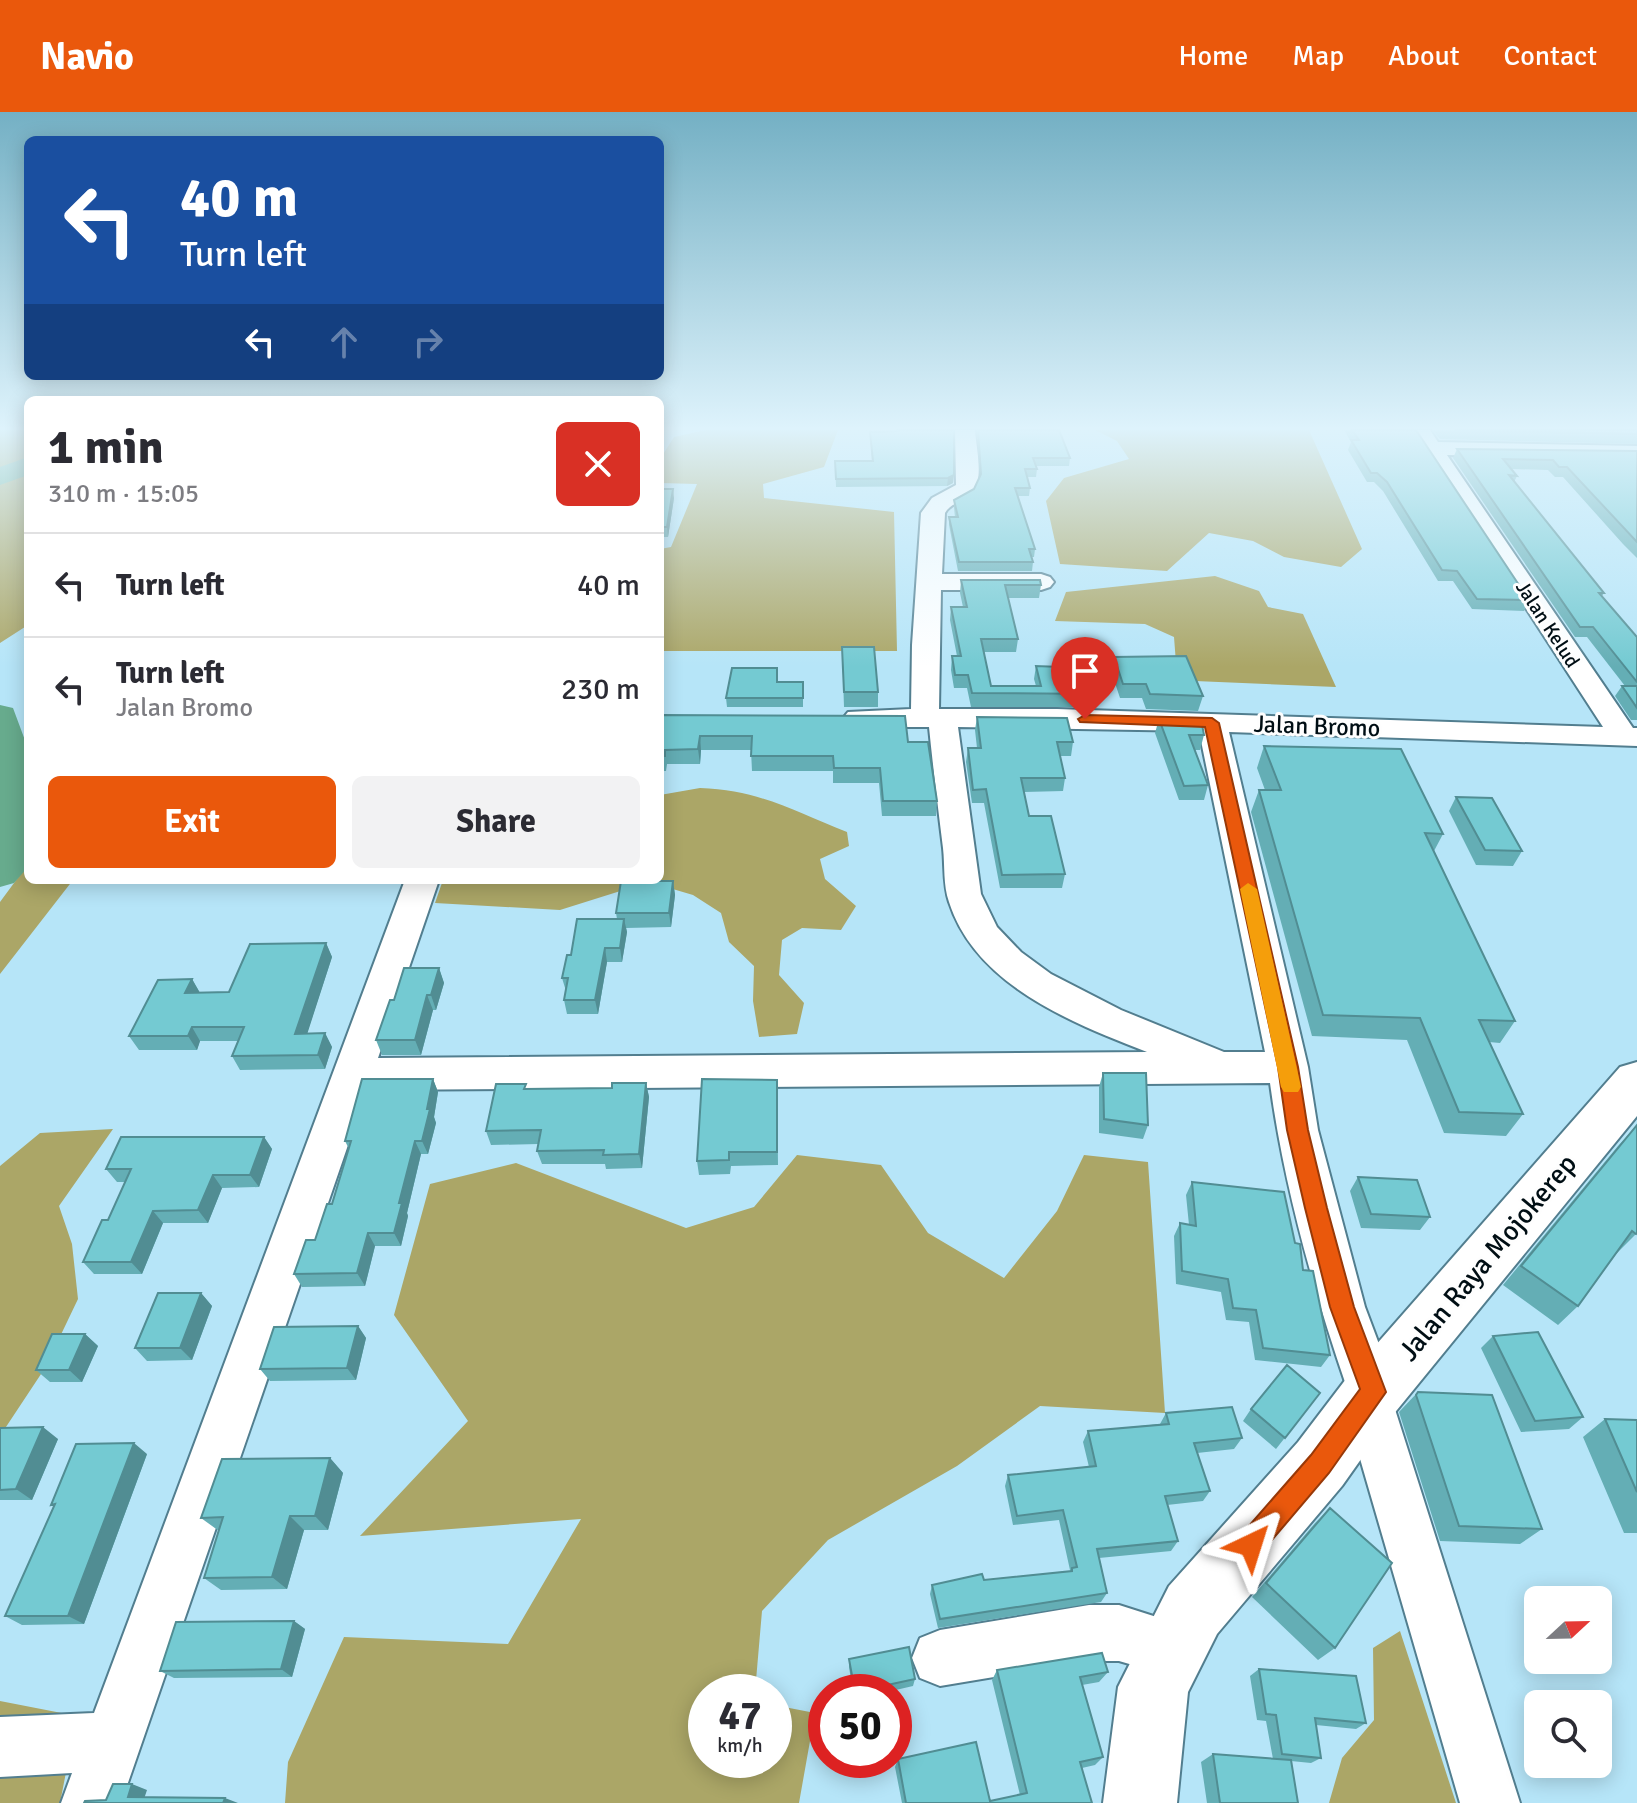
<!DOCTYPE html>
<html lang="en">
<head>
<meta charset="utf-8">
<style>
	body { margin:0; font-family:Signika,sans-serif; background:#f2f2f3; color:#2b2b33; height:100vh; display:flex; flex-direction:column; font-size:30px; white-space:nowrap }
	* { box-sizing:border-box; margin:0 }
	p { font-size:26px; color:#7c7c81 }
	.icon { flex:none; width:44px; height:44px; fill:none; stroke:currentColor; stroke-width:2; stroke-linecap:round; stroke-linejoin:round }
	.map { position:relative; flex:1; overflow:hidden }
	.drawer { position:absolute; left:24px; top:284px; width:640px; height:488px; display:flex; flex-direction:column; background:#fff; border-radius:12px; box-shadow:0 4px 20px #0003 }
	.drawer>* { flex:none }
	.guide { position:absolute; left:24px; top:24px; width:640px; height:244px; border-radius:12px; box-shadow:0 4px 20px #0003; background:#1a4fa0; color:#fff; overflow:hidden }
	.needle { width:52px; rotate:68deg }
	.fabs { position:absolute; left:1524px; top:1474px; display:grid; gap:16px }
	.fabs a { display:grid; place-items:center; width:88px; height:88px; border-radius:12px; background:#fff; box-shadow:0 4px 20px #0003; font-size:40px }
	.speed { position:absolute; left:688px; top:1562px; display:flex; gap:16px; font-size:40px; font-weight:700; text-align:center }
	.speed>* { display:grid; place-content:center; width:104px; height:104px; border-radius:50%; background:#fff; box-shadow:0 4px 20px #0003; line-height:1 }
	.speed small { font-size:20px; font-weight:400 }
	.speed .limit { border:12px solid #d22; background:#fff; color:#111 }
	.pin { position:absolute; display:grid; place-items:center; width:68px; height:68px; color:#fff; margin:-82px -34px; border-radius:50% 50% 50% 0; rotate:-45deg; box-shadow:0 0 8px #0007 }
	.pin .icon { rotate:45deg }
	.me { position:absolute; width:88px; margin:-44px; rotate:41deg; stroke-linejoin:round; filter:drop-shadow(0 0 6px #0008) }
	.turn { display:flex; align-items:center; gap:28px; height:168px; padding:0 24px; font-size:36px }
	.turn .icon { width:104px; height:104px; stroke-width:2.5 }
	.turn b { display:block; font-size:56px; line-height:68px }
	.lanes { display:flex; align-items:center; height:76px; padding:0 24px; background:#0003; justify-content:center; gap:40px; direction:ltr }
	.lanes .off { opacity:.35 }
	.round { display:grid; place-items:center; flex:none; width:84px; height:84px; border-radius:12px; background:#f2f2f3 }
	.summary { display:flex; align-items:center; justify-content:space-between; height:136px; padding:0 24px }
	h1 { font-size:48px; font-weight:700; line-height:60px }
	.button { display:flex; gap:16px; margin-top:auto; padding:16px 24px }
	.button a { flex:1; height:92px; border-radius:12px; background:#ea580c; color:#fff; font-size:32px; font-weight:700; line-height:92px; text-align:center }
	.button a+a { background:#f2f2f3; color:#2b2b33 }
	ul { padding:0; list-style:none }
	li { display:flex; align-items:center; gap:24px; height:104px; padding:0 24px; border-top:2px solid #e1e1e2 }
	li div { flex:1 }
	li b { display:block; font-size:30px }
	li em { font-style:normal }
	header { display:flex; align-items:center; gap:48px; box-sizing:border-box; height:112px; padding:0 40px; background:#ea580c; color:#fff }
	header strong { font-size:38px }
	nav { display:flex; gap:44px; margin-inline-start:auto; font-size:28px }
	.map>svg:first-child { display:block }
	.forest { fill:#aba667 }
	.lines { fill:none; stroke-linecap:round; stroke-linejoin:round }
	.river { fill:#67ab8d; fill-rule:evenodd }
	.minor-casing { stroke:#527e8f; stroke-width:4 }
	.major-casing { stroke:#527e8f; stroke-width:4 }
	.minor { fill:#fff; fill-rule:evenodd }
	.major { fill:#fff; fill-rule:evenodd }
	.wall { fill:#64aeb5 }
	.shaded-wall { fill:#518d93 }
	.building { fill:#74cad2; stroke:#518d93; stroke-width:2 }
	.route { fill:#ea580c; stroke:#983908; stroke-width:2 }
	.slow { fill:#f59e0b }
	.labels { text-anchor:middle; stroke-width:6; stroke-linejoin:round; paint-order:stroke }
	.far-street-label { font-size:20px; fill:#000e14; stroke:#fefefe }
	.street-label { font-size:24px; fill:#000e14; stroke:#fefefe }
	.near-street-label { font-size:28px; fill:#000e14; stroke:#fefefe }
</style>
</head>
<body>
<header>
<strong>Navio</strong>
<nav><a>Home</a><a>Map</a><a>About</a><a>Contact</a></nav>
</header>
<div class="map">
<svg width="1637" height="1691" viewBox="0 0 1637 1691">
	<rect width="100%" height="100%" fill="#b6e5f8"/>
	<!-- forest -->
	<path class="forest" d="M0 318H28V513L0 531Z
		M706 318H838L824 355 763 372 764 386 894 400 897 539H660V437L671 435 697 372 660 371V347L674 325Z
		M1095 318H1309L1362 437 1341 455 1284 445 1253 429 1209 421 1167 459 1060 452 1046 389 1064 366 1129 347 1117 329Z
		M1215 464 1259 479 1268 495 1303 502 1336 575 1195 569 1176 551 1174 525 1145 512 1055 509 1066 480Z
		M700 676C760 678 793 699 847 720L849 734 820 747 825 767 856 794 841 818 802 816 782 828 779 863 804 891 797 922 759 925 753 889 754 854 729 830 721 801 693 783 649 770 560 798 435 791 443 768H660V683Z
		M28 752V768H73L0 862V790Z
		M113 1017 59 1094 72 1132 78 1187 45 1256 0 1324V1054L40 1021Z
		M797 1043 881 1053 928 1121 1004 1166 1057 1099 1084 1043 1148 1050 1165 1301 1040 1294 957 1354 828 1428 762 1499 755 1580H706V1648H774V1593L815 1601 799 1691H285L288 1650 344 1525 508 1532 581 1407 360 1424 468 1309 394 1203 430 1072 516 1051 686 1116 754 1095Z
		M1400 1519 1456 1691H1329L1342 1646 1374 1608 1373 1536Z
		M0 1589 77 1604 60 1691H0Z"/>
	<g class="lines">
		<!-- river -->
		<path class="river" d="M28 345V363L0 373V355Z
			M0 593 13 596 26 631 28 648V755L14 771 0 775Z"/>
		<!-- minor casing -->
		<g class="minor-casing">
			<path id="minor" d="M955 318H975C976 336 985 369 971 383 963 391 951 390 945 401L942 462H1041L1050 465 1054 470 1050 475 1041 478H941L939 597H1057L1603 615 1410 318H1430L1438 330 1637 334V346L1447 343 1633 616H1637V634L1229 620 1308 955 1318 1018 1365 1195 1397 1280 1393 1291 1520 1691H1460L1343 1288 1347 1276C1313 1177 1284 1075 1270 971L367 978 121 1691H61L72 1661 0 1665V1605L94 1601 405 768H439L378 946 1147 940C1073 911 976 874 949 790 943 773 945 754 943 736 938 696 933 655 929 615H858L848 612 843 606 848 600 911 597 912 533 921 401 932 386 956 373ZM958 615 1199 619 1265 940H1224L1121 898 1051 862 1021 840 997 815 981 782Z
				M1089 1493H1119L1191 1516 1199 1536 1191 1556 1171 1564 1119 1549H1089L940 1574 920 1566 912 1546 920 1526 940 1518Z"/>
		</g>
		<!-- major casing -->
		<g class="major-casing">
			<path id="major" d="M1637 950V1004L1388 1309 1342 1374 1217 1522 1188 1580 1177 1691H1103L1118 1575 1169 1474 1298 1330 1346 1267 1620 955Z"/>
		</g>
		<!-- minor -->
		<use href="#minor" class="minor"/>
		<!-- major -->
		<use href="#major" class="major"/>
	</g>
	<!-- wall -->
	<path class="wall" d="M896 318H954L953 371 947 374 836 375 835 349H872L870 320 896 319Z
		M977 318H1059L1070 346 1069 354H1036L1037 357 1036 365H1027L1030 376 1029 384H1018L1035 437 1034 445H1032L1033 450 1032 459H958L949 413V405H955L954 396V388L974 377 980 365Z
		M1344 318H1416L1529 488 1524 499 1472 497 1453 469H1438L1383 379 1374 370H1367L1348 338 1351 330Z
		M1432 318H1637V332L1440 327Z
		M1457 337 1637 339V446L1623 432 1563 365H1555L1548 358 1512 357 1517 364 1514 370 1604 481 1602 484 1637 525V608H1631L1615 584 1622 574H1625L1587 525H1575L1453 346Z
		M660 377 674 386 668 425H660Z
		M961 468 1041 473 1039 486H1008L1018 527 1016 540H984L991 574H1036L1034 567 1036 554 1096 582 1093 595H971L967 576H954L951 558 952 544H957L950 508 951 495H963L960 481Z
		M842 535 878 580V595H844Z
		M1114 545 1203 584 1198 599 1146 597 1142 586H1120L1111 559Z
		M777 570H803V595H727L726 586Z
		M660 603 908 630 937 689 936 704H882L879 671H833V659H752L751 638H701L700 652H667L666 659H660Z
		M977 605 1073 630 1071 644H1060L1065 666 1063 679 1024 680 1029 704 1065 762 1062 776H1000L984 691H972L966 650 968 636H977L975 618Z
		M1159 607 1204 623 1200 638H1194L1208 673 1204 688H1179L1155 621Z
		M1264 634 1443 722 1434 739 1515 909 1500 931 1489 930 1523 1002 1506 1024 1444 1021 1407 928 1312 924 1251 700 1259 678H1265L1257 656Z
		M1456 685 1522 739 1513 754 1476 753 1449 699Z
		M673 769 675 783 671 815 626 816 627 820 622 850H607L598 902H567L564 888 566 879 562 866 571 843 617 807 616 801Z
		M326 831 332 845 307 921H325L332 935 325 957 240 958 232 944 238 929H200L197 938H139L129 924 192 867 200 881 229 880Z
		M439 856 444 871 436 898H433L421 943H382L376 928 394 888Z
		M1103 961 1148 1013 1143 1027 1099 1021V975Z
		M433 967 438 980 434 1005 436 1011 428 1042H421L407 1101 408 1104 401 1134H375L365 1174 302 1175 294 1162 315 1128 332 1092 349 1037 345 1029Z
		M777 968 778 1053 731 1054 730 1062 699 1063 697 1049Z
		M646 971 649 985 642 1056 606 1057 605 1052H542L537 1039 538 1032 491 1033 486 1019 527 977 612 976Z
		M1637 1013V1121L1616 1142 1578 1194 1558 1213 1503 1173 1618 1034Z
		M264 1025 272 1037 259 1075 222 1076 208 1111H163L142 1162H94L83 1150 108 1108 125 1070H117L106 1057Z
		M1358 1065 1430 1105 1420 1118 1361 1116 1350 1079Z
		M1192 1070 1295 1131 1330 1243 1321 1255 1255 1248 1249 1210 1226 1208 1221 1180 1176 1172 1174 1124 1180 1111 1189 1113 1186 1083Z
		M201 1181 212 1194 192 1248 147 1249 135 1236Z
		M358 1214 366 1226 356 1268 270 1269 260 1257Z
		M85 1222 98 1234 82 1270H50L36 1258Z
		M1493 1224 1583 1305 1569 1317 1521 1320 1481 1236Z
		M1418 1280 1542 1417 1520 1432 1440 1429 1399 1300Z
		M1320 1281 1276 1337 1243 1309 1251 1297Z
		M1166 1301 1242 1326 1234 1337 1197 1341 1210 1379 1203 1389 1167 1393 1178 1429 1171 1439 1099 1446 1107 1481 1101 1490 938 1516 930 1482 932 1473 1070 1459V1458L1059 1408 1013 1413 1005 1374 1008 1363 1089 1355 1083 1330 1088 1319 1160 1312Z
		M1605 1307 1637 1308V1421H1624L1583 1325Z
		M0 1316 58 1327 32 1388H0Z
		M147 1342 84 1512 22 1513 5 1504 54 1394 51 1393Z
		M330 1346 343 1361 328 1418H304L287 1477 221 1478 204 1466 219 1419 201 1406Z
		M1330 1396 1335 1536 1318 1548 1252 1485 1315 1411Z
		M294 1509 305 1517 292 1565 174 1566 160 1559Z
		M849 1547 915 1567 913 1574 887 1580H853L849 1555Z
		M1259 1557 1366 1611 1356 1617 1316 1613 1321 1646 1311 1651 1291 1649 1298 1691H1207L1201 1650 1213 1642 1273 1647 1266 1609 1257 1608 1250 1564Z
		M997 1558 1108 1560 1099 1570 1082 1573 1103 1645 1095 1653 1082 1656 1092 1691H902L895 1655 898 1647 990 1689 1020 1683 992 1568Z"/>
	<!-- shaded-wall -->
	<path class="shaded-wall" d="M954 363 953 371 947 374 948 366Z
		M673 377 674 386 668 425 667 415Z
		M700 624 701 638 700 652 698 637Z
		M673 769 675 783 671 815 669 801Z
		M624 807 627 820 622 850 620 836Z
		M326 831 332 845 303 935 295 922Z
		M605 836 607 850 598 902 595 888Z
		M439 856 444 871 436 898 431 883Z
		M192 867 200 881H185Z
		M427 883 433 898 421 943 415 928Z
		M192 915 200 929 197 938 188 924Z
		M325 921 332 935 325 957 318 943Z
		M433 967 438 980 434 1005 436 1011 428 1042 422 1029Z
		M646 971 649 985 642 1056 639 1042Z
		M264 1025 272 1037 259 1075 250 1063Z
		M415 1029 421 1042 407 1101 408 1104 401 1134 394 1121 399 1091Z
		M213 1063 222 1076 208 1111 198 1098Z
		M153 1099 163 1111 142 1162 131 1150Z
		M368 1121 375 1134 365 1174 357 1161Z
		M201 1181 212 1194 192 1248 180 1236Z
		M358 1214 366 1226 356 1268 347 1256Z
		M85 1222 98 1234 82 1270 69 1258Z
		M43 1315 58 1327 32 1388 16 1377Z
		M134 1331 147 1342 84 1512 68 1504Z
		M330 1346 343 1361 328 1418 315 1404Z
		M290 1404 304 1418 287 1477 272 1465Z
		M294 1509 305 1517 292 1565 281 1557Z
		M132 1672 147 1678 143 1690 128 1685Z
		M225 1686 238 1691H223Z"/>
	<!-- building -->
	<path class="building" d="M897 318H954V363L948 366 836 367 835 349H873L870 320 897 319Z
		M978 318H1059L1070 346H1033L1037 357H1025L1030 376H1015L1035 437H1029L1033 450H959L949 405H958L954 388 974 377 981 362Z
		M1352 318H1416L1529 488 1477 487 1457 459 1442 458 1387 370 1377 361H1371L1351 328H1359Z
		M1455 318H1637V322Z
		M1457 337 1637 339V430L1567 355H1559L1553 348 1503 347 1517 364 1509 363 1604 481H1599L1637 525V570L1593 515H1580Z
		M660 377H673L667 415H660Z
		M961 468H1040L1041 473H1005L1018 527H981L991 574H1041L1036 554 1088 556 1096 582 972 581 968 563H955L952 544H961L951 495H967Z
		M842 535H874L878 580H844Z
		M1186 544 1203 584 1150 582 1146 572H1123L1114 545Z
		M732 556H777V570H803V586H726Z
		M1622 574H1637V596Z
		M660 603 905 604 908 630H928L937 689H883L880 656H834L833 644H751L752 624H700L698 637 665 638V644H660Z
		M977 605 1067 606 1073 630H1057L1065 666H1021L1029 704H1051L1065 762 1002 763 986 677 973 678 968 636H981Z
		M1159 607H1201L1204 623H1189L1208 673 1184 674Z
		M1264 634 1401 637 1443 722 1425 721 1515 909 1479 908 1523 1002 1459 1000 1420 906 1323 903 1259 678H1281Z
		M1456 685 1492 686 1522 739 1485 738Z
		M621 769H673L669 801H616Z
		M577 807H624L620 836H605L595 888H564L568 866H562L567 843H571Z
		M326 831 295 922 325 921 318 943 232 944 244 915H192L188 924H129L158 868 192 867 185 881 229 880 250 832Z
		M404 856H439L431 883H427L415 928H376L390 888H394Z
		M1103 961H1146L1148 1013 1104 1007Z
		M362 967H433L427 997H430L422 1029H415L399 1091H402L394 1121H368L357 1161 294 1162 306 1128H315L327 1092H332L351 1029H345Z
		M702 967 777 968V1040H729V1048L697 1049Z
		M612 971H646L639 1042 603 1043 604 1038 537 1039 541 1018 486 1019 496 972H526L524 977 612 976Z
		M1637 1013V1121L1636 1122 1632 1119 1578 1194 1521 1154Z
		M121 1025H264L250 1063H213L198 1098 153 1099 131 1150H83L102 1108H108L131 1057H106Z
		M1358 1065 1417 1068 1430 1105 1371 1102Z
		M1192 1070 1284 1080 1295 1131 1300 1132 1303 1158 1313 1159 1330 1243 1263 1236 1256 1198 1233 1196 1228 1167 1182 1159 1180 1111 1196 1114Z
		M158 1181H201L180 1236H135Z
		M358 1214 347 1256 260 1257 274 1215Z
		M1538 1220 1583 1305 1535 1309 1493 1224Z
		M52 1222H85L69 1258H36Z
		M1287 1253 1320 1281 1285 1326 1251 1297Z
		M1418 1280 1492 1283 1542 1417 1459 1414 1416 1283Z
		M1232 1295 1242 1326 1194 1331 1210 1379 1165 1384 1178 1429 1097 1437 1107 1481 940 1507 932 1473 982 1462 984 1468 1072 1459V1456L1077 1455 1063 1398 1017 1404 1008 1363 1096 1354 1088 1319 1169 1312 1166 1301Z
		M1605 1307 1637 1308V1380Z
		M43 1315 16 1377 0 1378V1316Z
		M134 1331 68 1504H5L55 1392 51 1393 76 1332Z
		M330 1346 315 1404H290L272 1465 204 1466 223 1405 201 1406 222 1347Z
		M1330 1396 1392 1451 1335 1536 1266 1471Z
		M294 1509 281 1557 160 1559 176 1510Z
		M909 1535 915 1567 855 1580 849 1547Z
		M1102 1541 1108 1560 1080 1565 1103 1645 1080 1650 1092 1691H906L898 1647 976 1630 990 1689 1027 1681 997 1558Z
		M1259 1557 1356 1564 1366 1611 1315 1606 1321 1646 1282 1642 1276 1603 1266 1602Z
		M1213 1642 1291 1648 1298 1691H1220Z
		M113 1672H132L128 1685 225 1686 223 1691H84L85 1689 106 1688Z"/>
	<!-- sky -->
	<linearGradient id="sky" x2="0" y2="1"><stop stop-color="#74b0c4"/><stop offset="0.57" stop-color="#def3fc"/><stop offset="1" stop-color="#def3fc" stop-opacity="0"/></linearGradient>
	<rect width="1637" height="555" fill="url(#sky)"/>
	<!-- route -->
	<path class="route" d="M1085 603 1212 606 1219 611 1298 955 1308 1018 1327 1096 1354 1195 1386 1280 1329 1361 1260 1442 1251 1446 1241 1442 1237 1433 1241 1423 1311 1343 1360 1277 1330 1195 1305 1096 1287 1018 1278 955 1205 615 1080 610 1078 607Z"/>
	<!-- slow -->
	<path class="slow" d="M1248 771 1257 777 1301 975 1298 980H1284L1281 975 1240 777Z"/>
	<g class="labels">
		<!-- far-street labels -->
		<g class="far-street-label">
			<text transform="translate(1548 512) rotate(57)" y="7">Jalan Kelud</text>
		</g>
		<!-- street labels -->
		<g class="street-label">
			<text transform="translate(1317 614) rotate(2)" y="8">Jalan Bromo</text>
		</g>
		<!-- near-street labels -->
		<g class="near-street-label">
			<text transform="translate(1487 1145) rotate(-50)" y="10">Jalan Raya Mojokerep</text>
		</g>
	</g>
</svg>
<div class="fabs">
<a><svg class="needle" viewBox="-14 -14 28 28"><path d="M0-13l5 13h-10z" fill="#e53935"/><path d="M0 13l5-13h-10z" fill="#7c7c81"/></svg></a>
<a><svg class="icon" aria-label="search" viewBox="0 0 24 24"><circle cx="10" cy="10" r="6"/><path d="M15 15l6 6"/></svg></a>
</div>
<div class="speed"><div>47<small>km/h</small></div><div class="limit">50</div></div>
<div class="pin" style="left:1085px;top:607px;background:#d93025"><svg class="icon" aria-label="arrive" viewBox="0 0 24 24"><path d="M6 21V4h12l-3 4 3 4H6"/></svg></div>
<svg class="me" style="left:1251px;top:1433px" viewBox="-20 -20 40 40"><path d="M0-17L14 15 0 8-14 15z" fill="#ea580c" stroke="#fff" stroke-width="4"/></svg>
<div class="guide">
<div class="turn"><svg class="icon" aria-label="left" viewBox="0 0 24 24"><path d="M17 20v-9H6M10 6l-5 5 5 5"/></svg><div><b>40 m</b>Turn left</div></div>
<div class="lanes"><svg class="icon" aria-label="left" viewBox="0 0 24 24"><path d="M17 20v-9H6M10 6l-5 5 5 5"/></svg><svg class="icon off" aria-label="ahead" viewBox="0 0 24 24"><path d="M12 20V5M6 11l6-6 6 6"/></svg><svg class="icon off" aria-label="right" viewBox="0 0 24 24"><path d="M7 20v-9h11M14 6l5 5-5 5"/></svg></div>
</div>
<section class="drawer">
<div class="summary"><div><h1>1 min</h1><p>310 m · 15:05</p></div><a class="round" style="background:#d93025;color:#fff"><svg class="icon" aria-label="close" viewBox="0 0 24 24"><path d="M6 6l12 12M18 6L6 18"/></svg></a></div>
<ul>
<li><svg class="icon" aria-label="left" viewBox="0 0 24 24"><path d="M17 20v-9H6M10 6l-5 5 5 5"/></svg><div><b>Turn left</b></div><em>40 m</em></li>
<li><svg class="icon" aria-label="left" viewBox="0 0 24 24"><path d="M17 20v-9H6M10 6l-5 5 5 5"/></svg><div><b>Turn left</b><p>Jalan Bromo</p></div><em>230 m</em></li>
</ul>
<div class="button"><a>Exit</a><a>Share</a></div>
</section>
</div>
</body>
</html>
